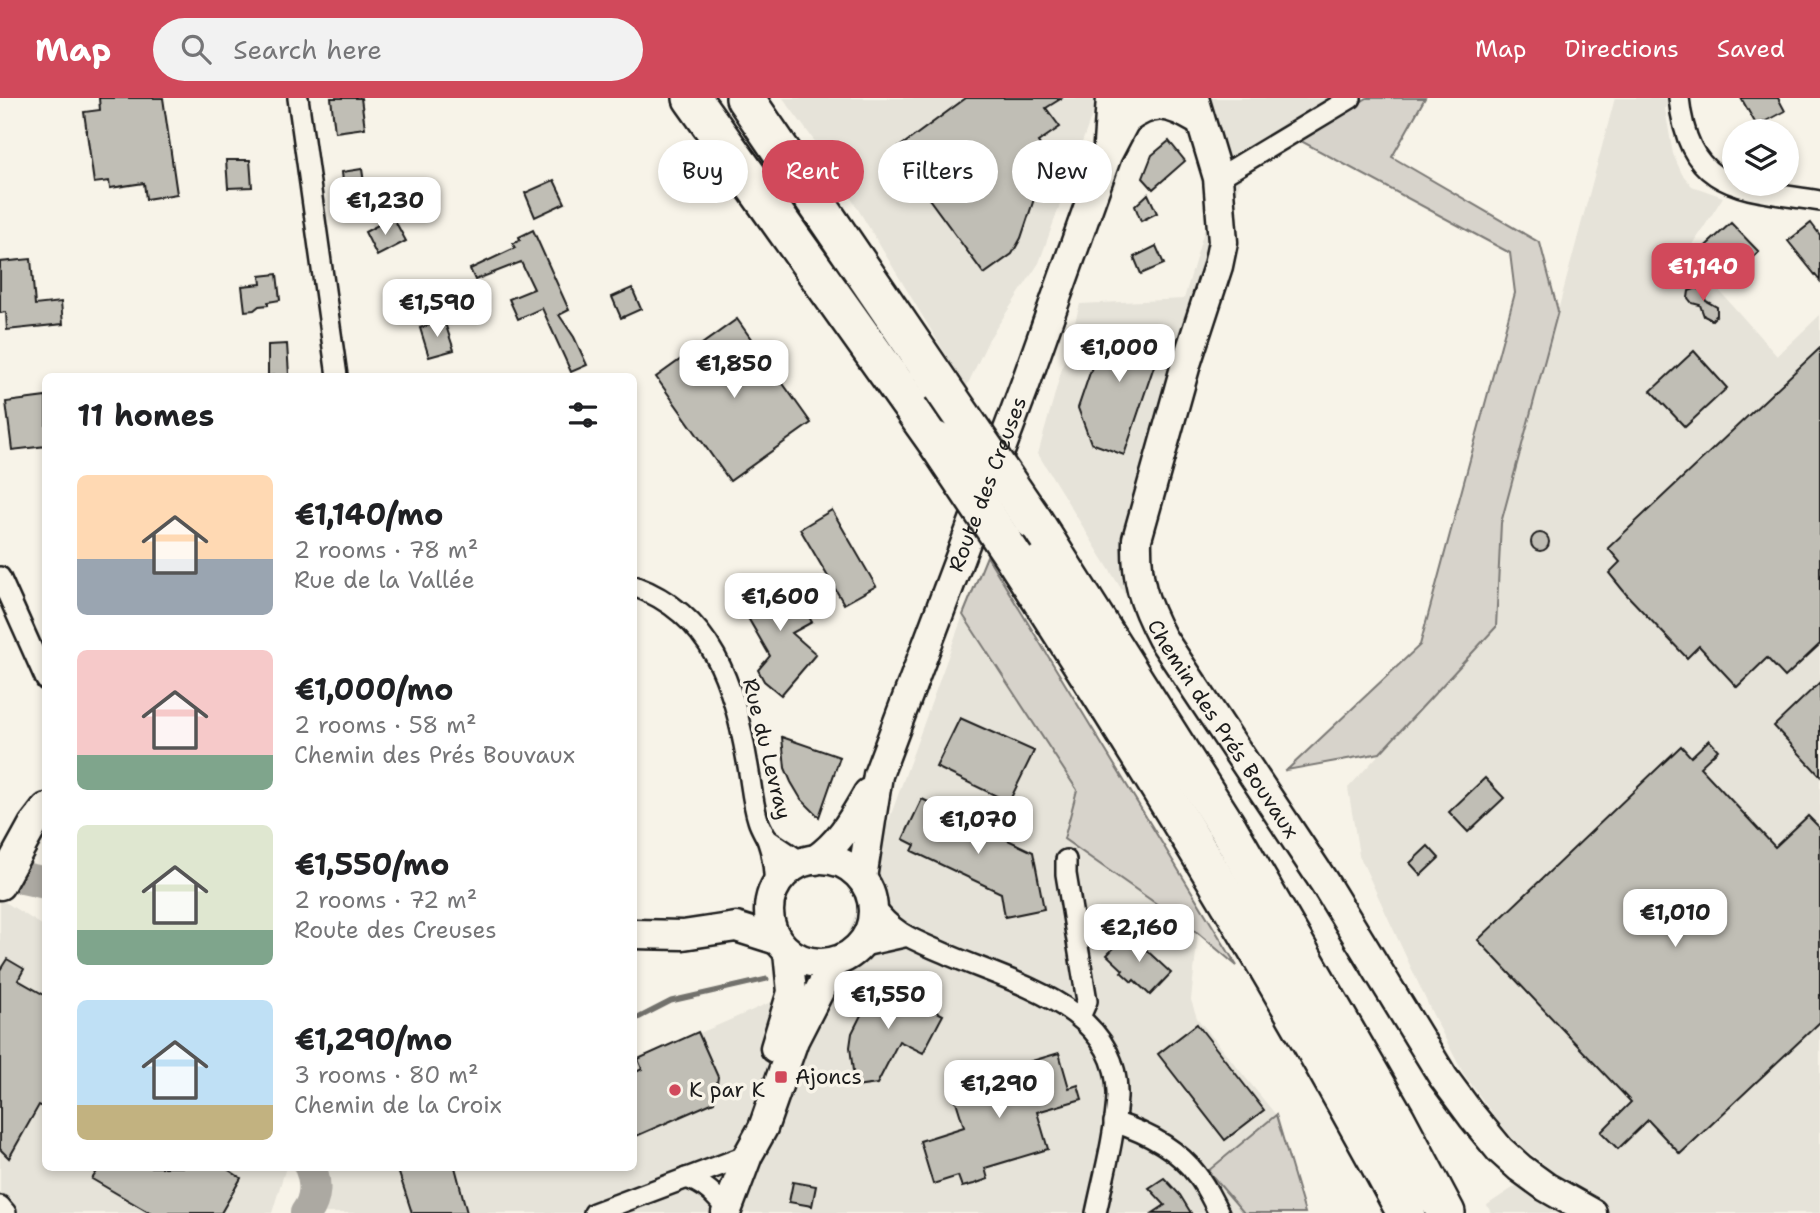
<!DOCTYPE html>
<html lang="en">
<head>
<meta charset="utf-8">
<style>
	:root { --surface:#fff; --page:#f2f2f2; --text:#202124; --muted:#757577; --accent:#d1495b }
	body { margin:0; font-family:"Shantell Sans",sans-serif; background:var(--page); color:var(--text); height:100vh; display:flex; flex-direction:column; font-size:26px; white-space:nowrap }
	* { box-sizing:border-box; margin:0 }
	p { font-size:23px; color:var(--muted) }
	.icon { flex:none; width:38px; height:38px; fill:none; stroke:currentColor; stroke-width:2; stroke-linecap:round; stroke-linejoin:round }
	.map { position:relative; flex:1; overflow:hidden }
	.panel { position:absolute; left:42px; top:275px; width:595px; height:798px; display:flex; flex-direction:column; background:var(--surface); border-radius:10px; box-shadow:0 4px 10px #0003 }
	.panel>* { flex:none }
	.banner { position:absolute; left:658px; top:42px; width:665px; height:63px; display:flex; gap:14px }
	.buttons { position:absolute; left:1722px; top:21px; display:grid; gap:14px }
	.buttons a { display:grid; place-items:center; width:77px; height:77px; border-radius:50%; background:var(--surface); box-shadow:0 4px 10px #0003; font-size:35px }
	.price { position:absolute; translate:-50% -60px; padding:0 16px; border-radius:14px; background:#fff; color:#222; font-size:23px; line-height:46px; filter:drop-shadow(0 2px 4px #0008) }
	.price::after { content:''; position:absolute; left:50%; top:42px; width:21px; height:16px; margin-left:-10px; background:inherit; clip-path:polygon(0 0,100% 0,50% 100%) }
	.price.on { background:var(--accent); color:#fff }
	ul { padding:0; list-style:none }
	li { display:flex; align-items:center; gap:21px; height:175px; padding:0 35px }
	li span { display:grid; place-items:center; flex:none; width:196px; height:140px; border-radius:10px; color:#555 }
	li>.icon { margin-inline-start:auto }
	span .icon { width:84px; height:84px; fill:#fffc; stroke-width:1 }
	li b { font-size:30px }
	h2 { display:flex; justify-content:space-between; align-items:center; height:84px; padding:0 35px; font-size:30px }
	.pill { padding:0 24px; border-radius:32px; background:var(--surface); box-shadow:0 4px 10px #0003; font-size:24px; line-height:63px }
	.pill.on { background:var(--accent); color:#fff }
	header { display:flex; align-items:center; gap:42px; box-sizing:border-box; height:98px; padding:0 35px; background:var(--accent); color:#fff }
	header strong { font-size:33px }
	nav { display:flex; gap:38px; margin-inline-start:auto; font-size:24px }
	.search { width:490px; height:63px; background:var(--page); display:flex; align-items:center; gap:18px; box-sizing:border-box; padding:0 24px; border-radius:38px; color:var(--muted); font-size:26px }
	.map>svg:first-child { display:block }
	.built { fill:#e6e3d9 }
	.green { fill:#d7d3cb; stroke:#7a7874; stroke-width:2 }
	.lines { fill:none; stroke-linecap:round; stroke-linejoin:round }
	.stream { stroke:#72716c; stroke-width:5 }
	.river { stroke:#aca9a2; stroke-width:32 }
	.building { fill:#c0beb5; stroke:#1c1c1c; stroke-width:2 }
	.street-casing { stroke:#1c1c1c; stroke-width:24 }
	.secondary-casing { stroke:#1c1c1c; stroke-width:33 }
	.highway-casing { stroke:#1c1c1c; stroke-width:42 }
	.street { stroke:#f7f3e8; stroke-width:19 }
	.secondary { stroke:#f7f3e8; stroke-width:28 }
	.highway { stroke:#f7f3e8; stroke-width:37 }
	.highway-bridge-casing { stroke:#1c1c1c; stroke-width:42; stroke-linecap:butt }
	.highway-bridge { stroke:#f7f3e8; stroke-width:37 }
	.poi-dot { fill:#d1495b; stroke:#f7f3e8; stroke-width:2.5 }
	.labels { text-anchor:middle; stroke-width:7; stroke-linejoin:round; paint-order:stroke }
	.street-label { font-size:21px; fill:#1c1c1c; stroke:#f7f3e8 }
	.poi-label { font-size:21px; fill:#1c1c1c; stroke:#f7f3e8; text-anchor:start }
</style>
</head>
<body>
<header>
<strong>Map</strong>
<div class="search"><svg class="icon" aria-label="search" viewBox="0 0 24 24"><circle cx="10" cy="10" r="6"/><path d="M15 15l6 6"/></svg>Search here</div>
<nav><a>Map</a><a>Directions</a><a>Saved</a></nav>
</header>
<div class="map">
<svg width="1820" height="1115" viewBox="0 0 1820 1115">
	<rect width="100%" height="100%" fill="#f7f3e8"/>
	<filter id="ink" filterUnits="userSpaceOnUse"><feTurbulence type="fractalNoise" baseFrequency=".0143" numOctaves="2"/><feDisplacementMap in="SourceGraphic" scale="14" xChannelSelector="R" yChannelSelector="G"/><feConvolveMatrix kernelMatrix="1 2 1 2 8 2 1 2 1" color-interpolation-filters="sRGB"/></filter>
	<g filter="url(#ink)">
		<g class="built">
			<path d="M783,0h315l-59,165 -50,76 -23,49 -139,-230z"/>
			<path d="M1205,0h162l-124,77 -27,66 -89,275 3,87 -92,-149 42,-150 104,-5 27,-92z"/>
			<path d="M1615,0h54l-4,11 8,45 9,20 10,12 31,11 -36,57 90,102 43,-41v898h-329l-4,-8 59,-39 -32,-26 -17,-20 -34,-47 -30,-58 -74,-160 -11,-67 148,-161 5,-104z"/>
			<path d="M963,517l114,175 -12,49 133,94 -7,67 6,18 79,97 -68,56 36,42h-935l14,-46h311v-105l137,-60 61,-24z"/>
			<path d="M0,801l45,28 1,240h240l-14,46h-272z"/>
		</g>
		<g class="green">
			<path d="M1367,0h58l-33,59 148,86 18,68 -57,212 -5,104 -116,126 -93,17 133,-125 95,-352 -5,-40 -211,-113z"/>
			<path d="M987,458l250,410 -39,-33 -134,-94 13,-49 -114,-175z"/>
			<path d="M1276,1017l29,98h-61l-36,-42z"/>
		</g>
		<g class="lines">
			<path class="stream" d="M634,922l37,-19 96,-22"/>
			<g class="river">
				<path d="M0,766l14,12 32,7"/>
				<path d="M306,1115c10,-13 11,-31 4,-46"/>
			</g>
		</g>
		<g class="building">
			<path d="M99,0h64l14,96 -31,5 -2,-16 -34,5 -1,-7 -15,2 -10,-71 16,-2z"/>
			<path d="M331,0h30l4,30 -30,4z"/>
			<path d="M966,0h96l-16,10 14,19 -22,15 10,15 -27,81 -9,16 -28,20 -90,-123z"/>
			<path d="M1741,0h37l7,13 -28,15z"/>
			<path d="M1169,43l16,20 -32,28 -10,-11 9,-23z"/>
			<path d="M226,62h24l2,27 -24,1z"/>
			<path d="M362,71l4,28 -21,3 -3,-28z"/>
			<path d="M554,82l11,23 -30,14 -10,-24z"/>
			<path d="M1148,96l9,19 -16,8 -6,-15z"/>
			<path d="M393,119l13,24 -29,15 -12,-24z"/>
			<path d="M1731,125l28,29 -32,30 -28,-30z"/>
			<path d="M1811,125l9,12v46l-32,-40z"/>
			<path d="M533,132l36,80 -10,5 15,22 13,28 -16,7 -29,-64 -24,11 -9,-20 25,-10 -13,-27 -46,18 -5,-11 45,-21 -2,-4 7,-4 -1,-3z"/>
			<path d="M1156,148l8,18 -23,10 -7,-17z"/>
			<path d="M31,161l4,46 26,-3 2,22 -56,6 -1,-18 -6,1v-51z"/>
			<path d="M277,176l3,26 -12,2v3l-9,1 -5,4 -9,1 -3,-25 19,-2 -1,-8z"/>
			<path d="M632,190l9,21 -20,9 -9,-21z"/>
			<path d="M1697,190l5,2 4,11 11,6v8l-5,5 -8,-4 -4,-11 -8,-2 -4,-5 1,-7z"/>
			<path d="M737,221l74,104 -81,58 -74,-104z"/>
			<path d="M444,222l10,30 -25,7 -9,-29z"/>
			<path d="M1149,226l12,5 5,10 -7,21h-3l-32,95 -33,-12 -13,-35 17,-50 -3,-1 8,-27 10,-4 22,7z"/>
			<path d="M287,246l2,31 -21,1v-31z"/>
			<path d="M1820,250v296l-35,33 -18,-19 -30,29 -38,-41 -12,12 -61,-64 -17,-21 11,-11 -12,-14z"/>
			<path d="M1694,253l33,37 -42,39 -34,-36z"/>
			<path d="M46,299v49l-34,4 -6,-48z"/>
			<path d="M832,412l44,76 -32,18 -44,-75z"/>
			<circle cx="1540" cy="444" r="9"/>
			<path d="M785,479l27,45 -20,11 24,21 -35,41 -17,-14 -6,-11 12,-14 -30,-52z"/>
			<path d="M1820,584v94l-46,-50z"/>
			<path d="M960,620l74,33 -25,51 -73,-35z"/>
			<path d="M782,639l58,20 -21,60 -18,-18 -10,-17 -6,-14z"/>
			<path d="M1709,642l9,10 -18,17 75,80 33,-31 12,12v194l-140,132 -32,-34 -30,29 -17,-17 30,-30 -153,-162 203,-194 10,11z"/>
			<path d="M1485,680l19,20 -36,34 -19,-20z"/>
			<path d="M922,701l111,53 11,57 -39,8 -4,-24 -89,-42 3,-6 -12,-6z"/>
			<path d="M1428,748l11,12 -18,17 -11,-12z"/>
			<path d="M1128,835l43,40 -21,22 -16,-15 -2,2 -11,-10 2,-2 -16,-15z"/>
			<path d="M7,861l17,10 -6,11 28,16v113l-7,-4 -30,53 -9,-9v-179z"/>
			<path d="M880,879l22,11 -3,4 44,23 -20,38 -24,-12 -22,43 -22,3 -5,-40 2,-14z"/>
			<path d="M1197,926l67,86 -39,30 -67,-86z"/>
			<path d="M698,934l20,45 -4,25 -80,35v-64l8,-4 -4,-10z"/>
			<path d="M1059,955l10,35 9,-3 4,14 -45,13 11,37 -63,19 3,11 -14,5 -12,3 -4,-11 -25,8 -13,-43 44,-14 -13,-42z"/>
			<path d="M100,1069h124l17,11 -20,35h-71l-58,-34z"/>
			<path d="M397,1069h58l12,46h-55z"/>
			<path d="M1164,1080l16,17 11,18h-38l12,-8 -16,-17z"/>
			<path d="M793,1084l23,4 -4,20 -23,-4z"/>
		</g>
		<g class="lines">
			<defs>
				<g id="street">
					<path d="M298,0l39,278"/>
					<path d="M1679,0c10,95 63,90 141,103"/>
					<path d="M1218,80l133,-80"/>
					<path d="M0,479l46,103"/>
					<path d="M634,488c79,29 100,99 113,175 4,20 5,40 11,59 2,7 6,13 9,19 6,16 7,32 8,48"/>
					<path d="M767,741l36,24"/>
					<path d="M1066,762v14l21,127 -7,16"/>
					<path d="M873,807c22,31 45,36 78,51 66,28 169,53 166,141 -2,39 -13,78 -21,116"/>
					<path d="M859,849l45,-10"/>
					<path d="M1114,1024c31,10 63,26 83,53 9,11 15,25 22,38"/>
					<path d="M686,1080c19,6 29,17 41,32"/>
					<path d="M0,1108l6,7"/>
					<path d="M594,1115l154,-58"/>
				</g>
				<g id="secondary">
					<path id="s1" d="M1194,0l24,80 5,64 -5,24 -32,98 -49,175c-1,41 6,63 25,99l162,244 119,195 29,39 28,34 20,18 26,19 46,26"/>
					<path d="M1127,21c27,-20 42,-16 69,0"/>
					<path d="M1108,46l3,-46"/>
					<circle cx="821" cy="813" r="52"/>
					<path d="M815,762c26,-18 38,-41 53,-67"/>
					<path id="s2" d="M862,780l16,-103 147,-390 82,-230 30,-57"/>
					<path d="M0,787l33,-60 13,-17"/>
					<path d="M634,836l49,1 53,-8 41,13"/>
					<path d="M775,950l17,-56 -4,-40"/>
					<path d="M726,1115l22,-58 15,-27 31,-88 40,-78"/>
				</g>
				<g id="highway">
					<path d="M692,0l244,343"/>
					<path d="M745,0l197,289"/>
					<path d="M1033,422l196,310 167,289 50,94"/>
					<path d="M1015,461c138,214 271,430 391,654"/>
				</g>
			</defs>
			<use href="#street" class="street-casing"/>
			<use href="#secondary" class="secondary-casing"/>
			<use href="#highway" class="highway-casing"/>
			<use href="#street" class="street"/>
			<use href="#secondary" class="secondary"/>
			<use href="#highway" class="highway"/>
			<defs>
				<g id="highway-bridge">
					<path d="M942,289l91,133"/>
					<path d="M936,343l79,118"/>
				</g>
			</defs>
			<use href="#highway-bridge" class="highway-bridge-casing"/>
			<use href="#highway-bridge" class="highway-bridge"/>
		</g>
	</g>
	<g class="poi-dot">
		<rect x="774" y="972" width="14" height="14" rx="3.5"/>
		<circle cx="675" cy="992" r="7"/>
	</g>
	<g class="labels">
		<g class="street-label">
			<text dy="7" stroke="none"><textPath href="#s2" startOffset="415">Route des Creuses</textPath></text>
			<text dy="7" stroke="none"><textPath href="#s1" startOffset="670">Chemin des Prés Bouvaux</textPath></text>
			<text transform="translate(767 651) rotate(76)" y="7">Rue du Levray</text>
		</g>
		<g class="poi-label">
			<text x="795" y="986">Ajoncs</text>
			<text x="689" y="999">K par K</text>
		</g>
	</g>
</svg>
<div class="buttons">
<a><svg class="icon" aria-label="layers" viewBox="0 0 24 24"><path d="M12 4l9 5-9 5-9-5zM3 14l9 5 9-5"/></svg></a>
</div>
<b class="price" style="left:385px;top:139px">€1,230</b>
<b class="price on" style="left:1703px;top:205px">€1,140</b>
<b class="price" style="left:437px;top:241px">€1,590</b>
<b class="price" style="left:1119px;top:286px">€1,000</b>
<b class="price" style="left:734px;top:302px">€1,850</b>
<b class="price" style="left:780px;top:535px">€1,600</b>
<b class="price" style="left:978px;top:758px">€1,070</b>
<b class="price" style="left:1675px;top:851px">€1,010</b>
<b class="price" style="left:1139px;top:866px">€2,160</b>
<b class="price" style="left:888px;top:933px">€1,550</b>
<b class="price" style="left:999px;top:1022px">€1,290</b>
<div class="banner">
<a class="pill">Buy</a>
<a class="pill on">Rent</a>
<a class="pill">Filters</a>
<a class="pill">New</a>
</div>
<section class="panel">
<h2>11 homes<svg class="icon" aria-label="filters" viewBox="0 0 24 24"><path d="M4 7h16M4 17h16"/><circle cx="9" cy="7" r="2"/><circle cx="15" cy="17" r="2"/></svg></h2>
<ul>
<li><span style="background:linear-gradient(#ffd9b3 60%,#9aa5b1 0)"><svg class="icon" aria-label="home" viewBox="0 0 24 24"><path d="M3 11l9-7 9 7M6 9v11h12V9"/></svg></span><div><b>€1,140/mo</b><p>2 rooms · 78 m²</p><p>Rue de la Vallée</p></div></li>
<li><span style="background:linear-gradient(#f6c9c9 75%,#7fa58c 0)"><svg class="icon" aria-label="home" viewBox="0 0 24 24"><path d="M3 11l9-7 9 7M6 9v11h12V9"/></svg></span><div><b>€1,000/mo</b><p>2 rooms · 58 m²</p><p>Chemin des Prés Bouvaux</p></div></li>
<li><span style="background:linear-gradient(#dfe7d0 75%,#7fa58c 0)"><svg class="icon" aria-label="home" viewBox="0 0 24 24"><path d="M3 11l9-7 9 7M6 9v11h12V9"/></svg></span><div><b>€1,550/mo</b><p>2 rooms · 72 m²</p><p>Route des Creuses</p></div></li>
<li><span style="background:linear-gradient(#bfe0f5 75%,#c2b280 0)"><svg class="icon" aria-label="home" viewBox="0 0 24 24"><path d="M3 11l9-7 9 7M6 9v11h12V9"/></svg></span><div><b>€1,290/mo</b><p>3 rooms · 80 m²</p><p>Chemin de la Croix</p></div></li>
</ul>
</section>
</div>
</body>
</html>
